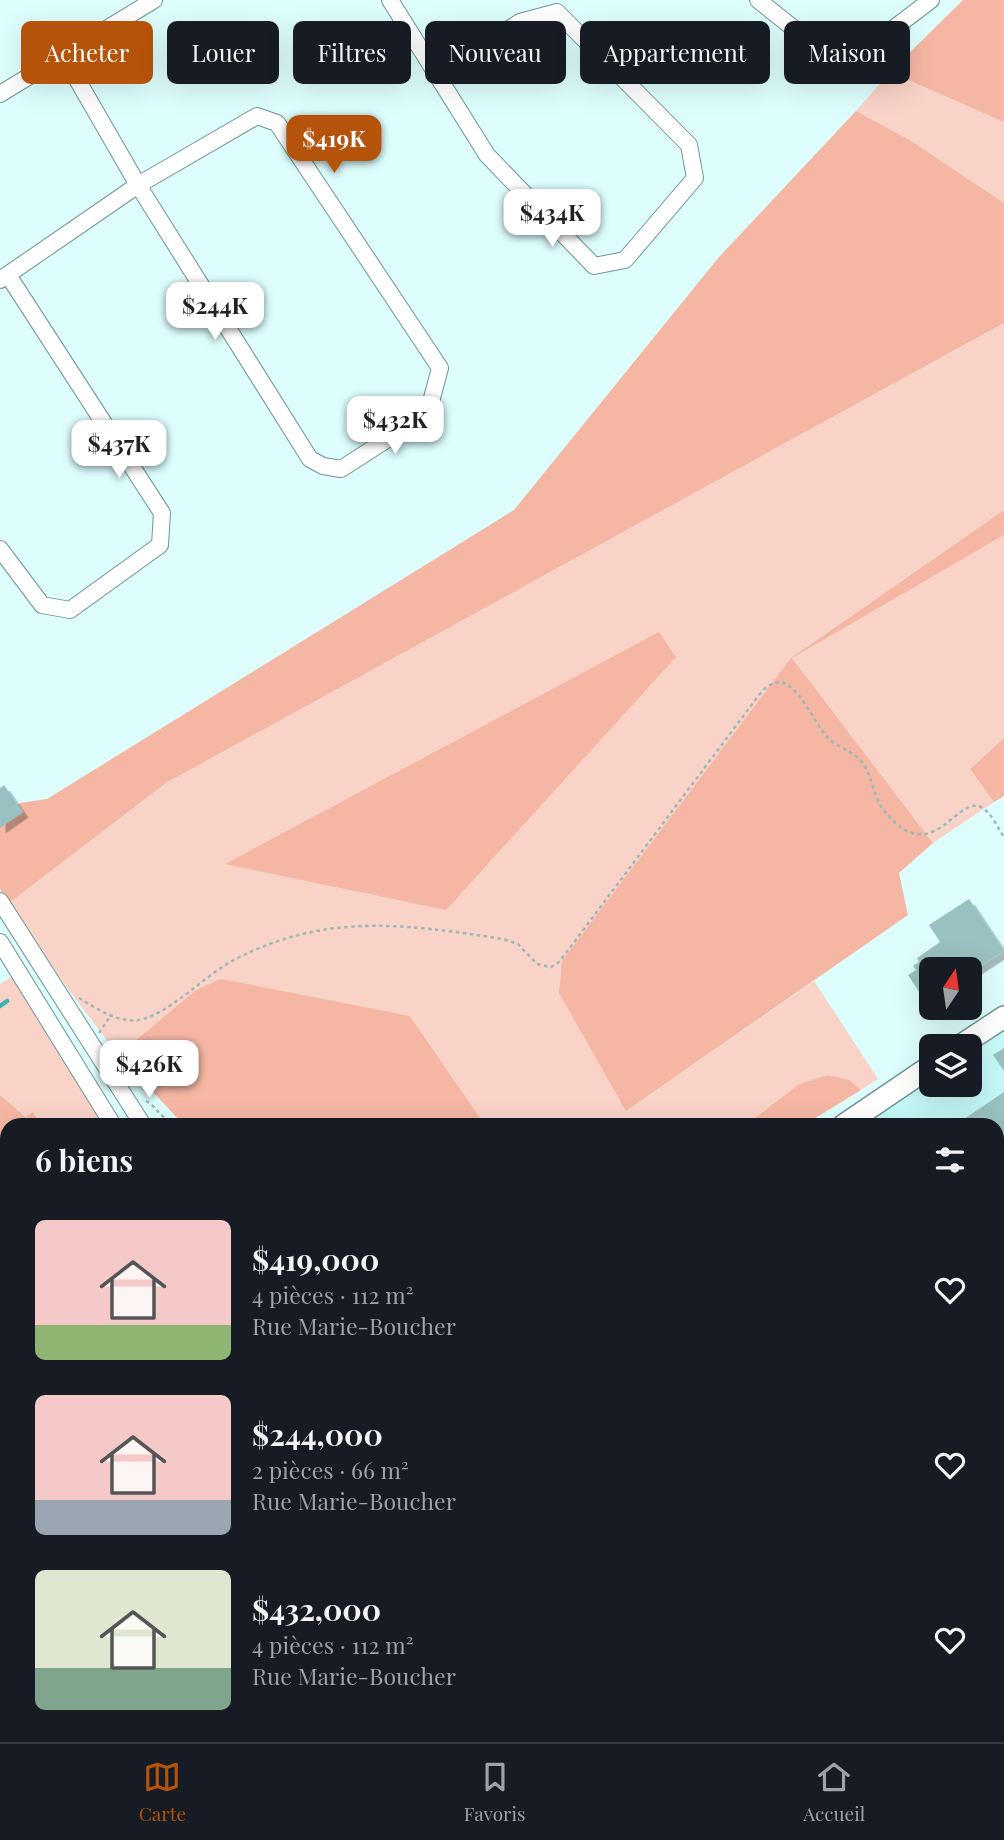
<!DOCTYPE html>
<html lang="fr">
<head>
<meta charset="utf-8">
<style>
	:root { --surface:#171b24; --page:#20242c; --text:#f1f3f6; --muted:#9ea1a6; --line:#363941; --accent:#b45309 }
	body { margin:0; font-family:"Playfair Display",serif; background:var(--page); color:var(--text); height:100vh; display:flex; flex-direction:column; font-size:26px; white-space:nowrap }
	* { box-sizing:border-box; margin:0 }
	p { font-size:23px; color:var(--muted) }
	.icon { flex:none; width:38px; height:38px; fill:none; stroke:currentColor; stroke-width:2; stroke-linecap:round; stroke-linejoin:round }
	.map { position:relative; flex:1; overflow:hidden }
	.sheet { position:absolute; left:0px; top:1118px; width:1004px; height:625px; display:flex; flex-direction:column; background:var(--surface); border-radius:21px 21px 0 0; box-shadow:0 7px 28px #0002 }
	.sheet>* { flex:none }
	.banner { position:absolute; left:21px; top:21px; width:962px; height:63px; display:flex; gap:14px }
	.needle { width:46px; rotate:13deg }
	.controls { position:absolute; left:919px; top:957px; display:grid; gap:14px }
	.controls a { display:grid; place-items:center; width:63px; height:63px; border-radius:10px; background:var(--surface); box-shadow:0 7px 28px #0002; font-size:35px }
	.price { position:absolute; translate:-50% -60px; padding:0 16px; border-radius:14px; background:#fff; color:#222; font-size:23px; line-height:46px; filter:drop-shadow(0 2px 4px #0008) }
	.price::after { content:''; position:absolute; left:50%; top:42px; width:21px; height:16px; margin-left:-10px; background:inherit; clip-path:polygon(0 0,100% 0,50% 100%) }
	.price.current { background:var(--accent); color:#fff }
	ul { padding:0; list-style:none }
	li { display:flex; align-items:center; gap:21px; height:175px; padding:0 35px }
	li span { display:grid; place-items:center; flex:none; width:196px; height:140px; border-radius:10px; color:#555 }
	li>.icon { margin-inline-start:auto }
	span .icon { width:84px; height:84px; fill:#fffc; stroke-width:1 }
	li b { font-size:30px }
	h2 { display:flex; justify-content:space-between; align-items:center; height:84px; padding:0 35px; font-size:30px }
	.tag { padding:0 24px; border-radius:10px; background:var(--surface); box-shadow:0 7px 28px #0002; font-size:24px; line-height:63px }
	.tag.current { background:var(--accent); color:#fff }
	.dock { display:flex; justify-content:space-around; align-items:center; height:98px; border-top:2px solid var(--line); background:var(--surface); font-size:19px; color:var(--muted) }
	.dock a { display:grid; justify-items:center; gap:4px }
	.dock .current { color:var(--accent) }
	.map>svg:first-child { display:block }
	.built { fill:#c5f8f8 }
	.green { fill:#f9d3c8 }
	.forest { fill:#f5b7a3 }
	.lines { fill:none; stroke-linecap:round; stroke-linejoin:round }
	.stream { stroke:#3fb5b6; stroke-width:4.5 }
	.building { fill:#9ac1c1; filter:url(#shadow) }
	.minor-casing { stroke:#6e9494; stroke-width:18 }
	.major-casing { stroke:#6e9494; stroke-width:24 }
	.path { stroke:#9cb7b7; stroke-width:2.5; stroke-dasharray:3.5 3.5; stroke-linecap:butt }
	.minor { stroke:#fff; stroke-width:16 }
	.major { stroke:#fff; stroke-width:21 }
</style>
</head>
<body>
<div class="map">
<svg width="1004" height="1742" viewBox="0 0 1004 1742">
	<defs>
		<filter id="shadow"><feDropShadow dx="5.5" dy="5.5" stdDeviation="0" flood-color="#0004"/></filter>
	</defs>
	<rect width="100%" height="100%" fill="#defefe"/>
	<g class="built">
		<path d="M1004,1017v186l-6,3v-81h-154l87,-59v19h39v-39z"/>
		<path d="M552,1736h116l5,6h-126z"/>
	</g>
	<g class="green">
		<path d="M890,72l114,50v81l-94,-63 -54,-29z"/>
		<path d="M1004,323v187l-203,141 203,-116v203l-34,31 24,33 -61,41 -141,-185 -166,453 188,-130 64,98 -17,11 -11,-10 -22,-5 -29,9 -53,41h-261l-75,-109 -214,-26 -78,65 -53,-70 -56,-82 157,-120z"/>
		<path d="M13,976l94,149h-66l-8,-13 -6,5 -27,-22v-111z"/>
		<path d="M7,1190v151l-7,4v-151z"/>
		<path d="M1004,1203v60l-6,11v-68z"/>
		<path d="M998,1729l6,13h-143l-3,-6h140z"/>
	</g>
	<g class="forest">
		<path d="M963,0h41v122l-114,-50z"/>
		<path d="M856,111l54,29 94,63v120l-838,460 -157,120 -9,-14v-72l20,-14 27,-4 467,-289 205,-253z"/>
		<path d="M1004,510v25l-212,123 141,185 -34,30 9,42 -282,196 -67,-118 3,-32 229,-303z"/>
		<path d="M659,632l17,25 -230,253 -221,-46z"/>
		<path d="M1004,738v58l-10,6 -24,-33z"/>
		<path d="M221,979l189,37 75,109h-301l-66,-70 78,-65z"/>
		<path d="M828,1075l22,5 11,10 -57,35h-58l53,-41z"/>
		<path d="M0,1095l26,22 7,-5 8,13h-34v65l-7,4z"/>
		<path d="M1004,1263v322l-6,1v-312z"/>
		<path d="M7,1384v328l-7,-11v-312z"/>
	</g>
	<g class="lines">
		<g class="stream">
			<path d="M0,1006l7,-5"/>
			<path d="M0,1412l7,12"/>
			<path d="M998,1576l6,2"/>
		</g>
	</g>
	<g class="building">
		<path d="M4,785l19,27 -23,16v-40z"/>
		<path d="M969,899l35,52 -34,22v-3h-39v35l-3,1 -20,-31 8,-5 -3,-4 6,-4 -2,-4 23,-16 -11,-17z"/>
		<path d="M1004,1048v23l-11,-16z"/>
		<path d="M1004,1092v39l-6,4v-10h-43z"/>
		<rect x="1001" y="1597" width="3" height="44"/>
		<path d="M372,1736h24l-5,6h-11z"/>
		<path d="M734,1736h23l-7,6 -9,-2 -2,2z"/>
	</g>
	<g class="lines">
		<defs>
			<g id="minor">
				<path d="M390,0l97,155 107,111 31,-6 70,-82 -6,-33 -132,-133 -37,10 -84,54"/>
				<path d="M758,0l59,47 38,-1 34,-14 42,-32"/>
				<path d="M0,94l154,-94"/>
				<path d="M0,280l138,-95 119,-69 20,7 163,245 -12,45 -87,56 -18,-3 -13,-7 -172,-274 -75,-130"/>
				<path d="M0,549l42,56 28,5 90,-65 2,-32 -154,-238"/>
				<path d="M0,901l143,224"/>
				<path d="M0,942l113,183"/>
				<path d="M228,1736l3,6"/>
				<path d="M668,1736l5,6"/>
				<path d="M437,1742l4,-6"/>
			</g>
			<g id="major">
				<path d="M960,1046l44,-29"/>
				<path d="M844,1125l87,-59"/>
				<path d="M0,1359l7,-5"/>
			</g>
		</defs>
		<use href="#minor" class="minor-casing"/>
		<use href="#major" class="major-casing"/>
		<g class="path">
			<path d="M79,998c17,10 38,25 59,22 29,-4 66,-44 94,-59 92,-49 173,-37 271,-22l15,5 19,20 14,3 8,-5 10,-13 190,-254c31,-39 50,23 69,43 9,9 22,12 31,21 14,14 13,38 26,53 48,58 71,-17 96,-5 10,5 17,21 23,30"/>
			<path d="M99,1033l12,-18"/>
			<path d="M146,1101l4,2 21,22"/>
		</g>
		<use href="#minor" class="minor"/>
		<use href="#major" class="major"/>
	</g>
</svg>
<div class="controls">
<a><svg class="needle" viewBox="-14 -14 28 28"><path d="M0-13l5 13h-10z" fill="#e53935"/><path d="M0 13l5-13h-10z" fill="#9ea1a6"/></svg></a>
<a><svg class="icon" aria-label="layers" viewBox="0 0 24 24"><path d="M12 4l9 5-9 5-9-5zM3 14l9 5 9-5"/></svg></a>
</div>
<b class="price current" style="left:334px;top:175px">$419K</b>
<b class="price" style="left:552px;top:249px">$434K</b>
<b class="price" style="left:215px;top:342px">$244K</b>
<b class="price" style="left:395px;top:456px">$432K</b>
<b class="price" style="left:119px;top:480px">$437K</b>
<b class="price" style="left:149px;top:1100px">$426K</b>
<div class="banner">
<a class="tag current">Acheter</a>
<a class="tag">Louer</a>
<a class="tag">Filtres</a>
<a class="tag">Nouveau</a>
<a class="tag">Appartement</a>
<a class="tag">Maison</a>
</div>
<section class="sheet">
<h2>6 biens<svg class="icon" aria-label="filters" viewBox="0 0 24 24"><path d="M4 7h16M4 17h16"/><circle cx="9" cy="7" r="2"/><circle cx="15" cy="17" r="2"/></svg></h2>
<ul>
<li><span style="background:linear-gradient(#f6c9c9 75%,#8fb573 0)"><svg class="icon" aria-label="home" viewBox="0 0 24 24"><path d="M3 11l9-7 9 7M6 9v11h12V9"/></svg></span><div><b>$419,000</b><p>4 pièces · 112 m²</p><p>Rue Marie-Boucher</p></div><svg class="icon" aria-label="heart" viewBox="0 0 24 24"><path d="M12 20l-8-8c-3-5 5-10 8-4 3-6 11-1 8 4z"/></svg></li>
<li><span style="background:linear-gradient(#f6c9c9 75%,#9aa5b1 0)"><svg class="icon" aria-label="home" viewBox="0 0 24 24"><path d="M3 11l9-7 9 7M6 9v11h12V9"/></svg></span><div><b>$244,000</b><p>2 pièces · 66 m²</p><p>Rue Marie-Boucher</p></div><svg class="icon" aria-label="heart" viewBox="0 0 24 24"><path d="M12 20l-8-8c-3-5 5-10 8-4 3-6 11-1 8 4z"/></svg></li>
<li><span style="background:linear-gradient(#dfe7d0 70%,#7fa58c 0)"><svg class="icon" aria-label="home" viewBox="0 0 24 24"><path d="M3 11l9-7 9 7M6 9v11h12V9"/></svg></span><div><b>$432,000</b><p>4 pièces · 112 m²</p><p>Rue Marie-Boucher</p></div><svg class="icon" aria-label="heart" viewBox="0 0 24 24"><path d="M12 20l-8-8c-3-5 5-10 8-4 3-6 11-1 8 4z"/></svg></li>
</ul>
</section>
</div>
<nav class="dock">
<a class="current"><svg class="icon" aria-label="map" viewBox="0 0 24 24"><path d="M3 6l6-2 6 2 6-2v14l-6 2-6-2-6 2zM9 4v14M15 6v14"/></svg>Carte</a>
<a><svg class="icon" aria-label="saved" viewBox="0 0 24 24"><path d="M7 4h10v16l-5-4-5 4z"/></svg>Favoris</a>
<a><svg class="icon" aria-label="home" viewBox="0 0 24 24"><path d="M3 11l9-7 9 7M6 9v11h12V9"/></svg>Accueil</a>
</nav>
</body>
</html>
